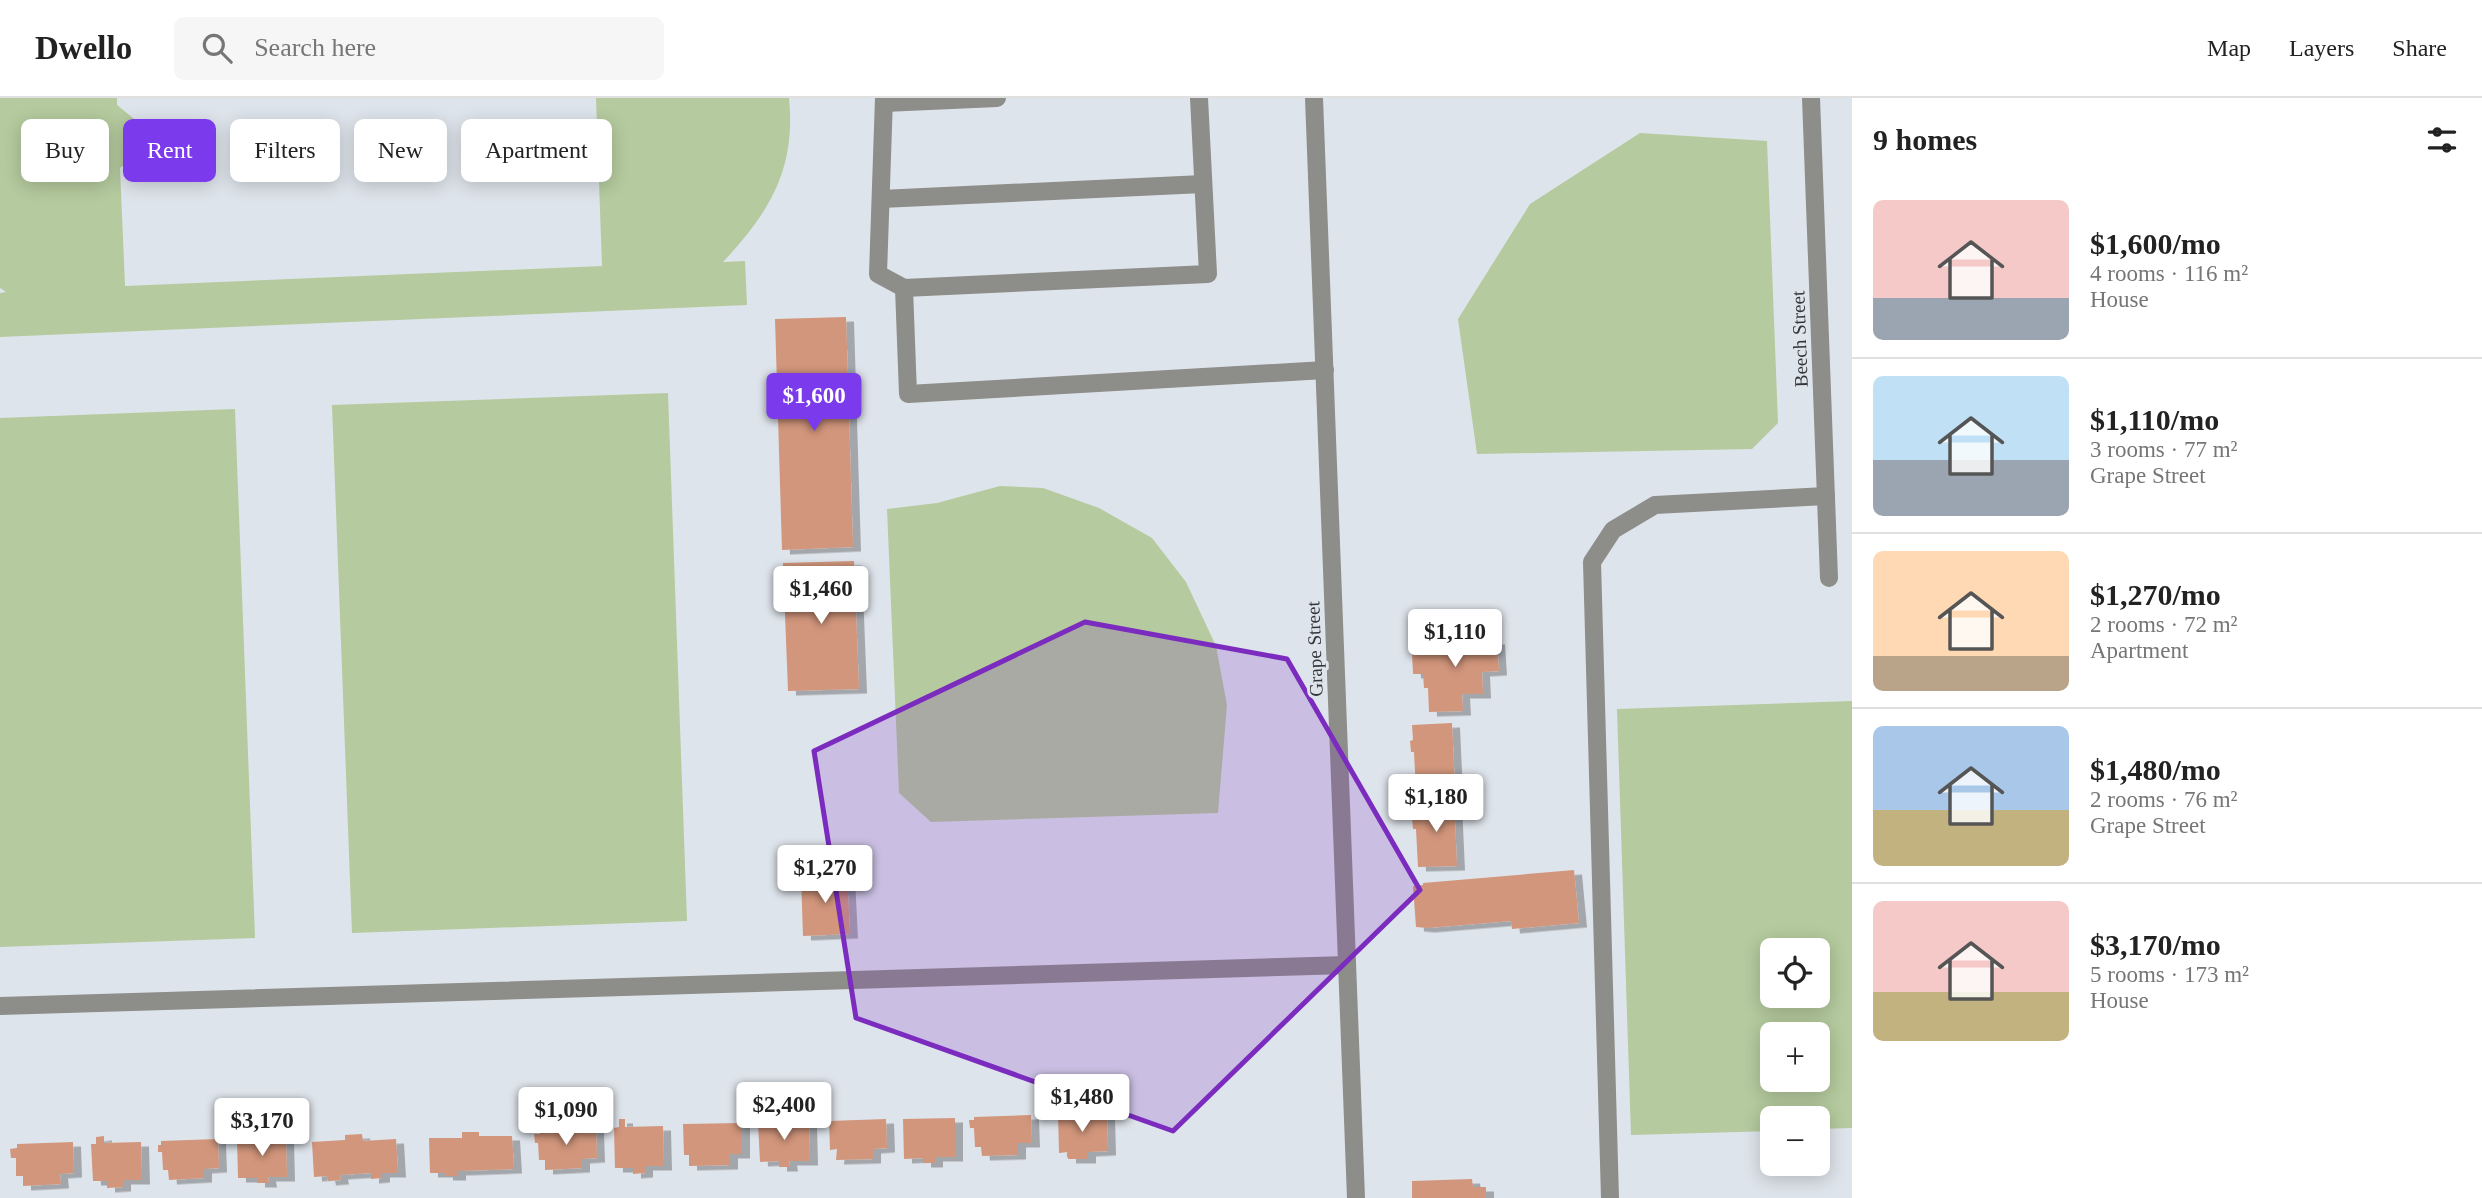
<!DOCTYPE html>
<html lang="en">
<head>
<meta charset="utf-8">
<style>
	:root { --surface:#fff; --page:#f6f6f6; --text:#222; --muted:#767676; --line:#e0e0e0; --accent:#7c3aed }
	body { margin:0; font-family:"Times New Roman",serif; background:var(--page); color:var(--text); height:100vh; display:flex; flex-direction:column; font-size:26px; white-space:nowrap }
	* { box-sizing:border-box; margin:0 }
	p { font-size:23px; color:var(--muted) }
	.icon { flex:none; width:38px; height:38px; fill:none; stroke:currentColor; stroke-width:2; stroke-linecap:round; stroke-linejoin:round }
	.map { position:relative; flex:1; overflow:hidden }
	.panel { display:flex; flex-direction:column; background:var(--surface); width:630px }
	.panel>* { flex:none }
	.guide { position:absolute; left:21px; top:21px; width:665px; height:63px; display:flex; gap:14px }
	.buttons { position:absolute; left:1760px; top:840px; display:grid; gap:14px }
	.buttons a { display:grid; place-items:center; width:70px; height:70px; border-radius:10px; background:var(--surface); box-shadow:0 4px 18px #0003; font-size:35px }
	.price { position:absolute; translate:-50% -60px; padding:0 16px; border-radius:7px; background:#fff; color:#222; font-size:23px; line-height:46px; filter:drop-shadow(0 2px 4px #0008) }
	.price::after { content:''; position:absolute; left:50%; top:42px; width:21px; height:16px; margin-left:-10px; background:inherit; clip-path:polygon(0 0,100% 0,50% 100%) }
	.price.active { background:var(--accent); color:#fff }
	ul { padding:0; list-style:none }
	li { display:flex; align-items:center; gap:21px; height:175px; padding:0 21px }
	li+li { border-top:2px solid var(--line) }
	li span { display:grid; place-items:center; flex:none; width:196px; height:140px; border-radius:10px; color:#555 }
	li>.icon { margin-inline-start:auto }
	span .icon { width:84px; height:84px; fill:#fffc; stroke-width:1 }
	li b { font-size:30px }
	h2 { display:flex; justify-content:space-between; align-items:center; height:84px; padding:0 21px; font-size:30px }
	.pill { padding:0 24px; border-radius:10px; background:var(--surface); box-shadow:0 4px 18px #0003; font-size:24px; line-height:63px }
	.pill.active { background:var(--accent); color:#fff }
	header { display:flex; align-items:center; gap:42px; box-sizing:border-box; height:98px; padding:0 35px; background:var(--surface); border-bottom:2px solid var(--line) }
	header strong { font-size:33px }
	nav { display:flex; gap:38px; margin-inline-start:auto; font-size:24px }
	.search { width:490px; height:63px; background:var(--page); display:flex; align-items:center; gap:18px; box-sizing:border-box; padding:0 24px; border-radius:10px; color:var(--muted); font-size:26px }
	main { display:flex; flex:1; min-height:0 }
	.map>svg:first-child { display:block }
	.green { fill:#b5ca9e; fill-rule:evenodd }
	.building { fill:#d2967c; filter:url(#shadow) }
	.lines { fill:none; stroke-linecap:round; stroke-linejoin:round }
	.minor { stroke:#8d8d89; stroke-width:18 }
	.marked { fill:#7b2cbf; fill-opacity:0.2; stroke:#7b2cbf; stroke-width:5; stroke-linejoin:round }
	.labels { text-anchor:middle; stroke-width:6; stroke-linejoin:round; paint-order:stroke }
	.street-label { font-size:19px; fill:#333538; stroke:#dee4eb }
</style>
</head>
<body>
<header>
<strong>Dwello</strong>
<div class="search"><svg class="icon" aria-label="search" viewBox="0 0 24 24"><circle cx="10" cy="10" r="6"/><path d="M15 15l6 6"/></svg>Search here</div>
<nav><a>Map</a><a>Layers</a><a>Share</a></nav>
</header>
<main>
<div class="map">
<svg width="1852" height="1100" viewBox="0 0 1852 1100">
	<defs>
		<filter id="shadow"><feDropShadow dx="8" dy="4.5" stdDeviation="0" flood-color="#0004"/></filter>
	</defs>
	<rect width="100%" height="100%" fill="#dee4eb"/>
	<g class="green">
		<path d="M0,0h117v7l22,18 1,29 -20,16 5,118 477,-20 -6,-168h193c7,71 -19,114 -66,164l22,-1 2,44 -747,32v-44l6,-1 -6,-4z"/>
		<path d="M1640,35l127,8 11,282 -26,26 -275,5 -19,-135 72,-115z"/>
		<path d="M668,295l19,528 -335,12 -20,-528z"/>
		<path d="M235,311l20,529 -255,9v-529z"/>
		<path d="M1000,388l43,2 56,20 53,30 34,44 30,64 11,59 -9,108 -287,9 -32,-29 -12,-284 50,-6z"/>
		<path d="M1852,603v427l-34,1v-11h-45v13l-142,4 -14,-426zM1773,852h45v46h-45zM1773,936h45v46h-45z"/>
	</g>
	<g class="building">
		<path d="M846,219l7,230 -71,3 -7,-231z"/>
		<path d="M854,463l5,128 -71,2 -5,-128z"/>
		<path d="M1483,538v4h14l2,31 -17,1 1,22h-21l1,17 -34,1 -1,-24h-4l-1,-14h-10l-1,-21 12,-1v-14z"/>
		<path d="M1452,625l3,66 -39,2 -2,-39h-3l-1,-11 3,-1 -1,-15z"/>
		<path d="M1454,702l3,66 -39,1 -2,-38h-3l-1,-11 5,-1v-15z"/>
		<path d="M1574,772l5,53 -67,6 -1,-8 -84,7 -11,-1 -3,-41 10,-1v-2z"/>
		<path d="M847,777l3,59 -47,2 -2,-60z"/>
		<path d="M1062,1011h6v5l39,-1 1,38 -20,1v7h-20v-7l-9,1 -1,-39h4z"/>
		<path d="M770,1017v8l39,-2 1,40h-21l1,6h-11v-6l-19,1 -2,-39h4v-7z"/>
		<path d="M1031,1017l1,28h-14v12l-36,1 -1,-9h-6l-1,-19h-4l-1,-8h5v-3z"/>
		<path d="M955,1020v39h-20v6h-12v-5l-19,1 -1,-40z"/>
		<path d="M619,1021h6v8l38,-1 1,40h-19v7l-12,1v-6h-18l-1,-40 5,-1z"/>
		<path d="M886,1021l1,29 -14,1v10l-37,1 1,-11 -7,1 -1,-29z"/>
		<path d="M742,1025v31h-12v11l-41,1v-11h-5l-1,-31z"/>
		<path d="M596,1030l1,30 -15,1v9l-37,2v-10h-6l-1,-17h-3l-1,-9h6l-1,-4z"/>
		<path d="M249,1034v6l37,-1 1,40h-19l1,6h-12v-5h-19l-1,-39h4v-6z"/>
		<path d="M462,1034h17v4h33l2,33 -56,2v5h-13v-3h-15l-1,-35h33z"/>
		<path d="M362,1036l1,7 33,-2 2,34h-16v5l-11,1v-6l-31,2 1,5 -13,1 -1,-5 -13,1 -2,-35 33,-2v-5z"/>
		<path d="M104,1038v7l37,-1 1,38h-19v7l-16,1v-7h-14l-2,-37h5v-7z"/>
		<path d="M218,1041l1,29 -15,1v9l-35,2 -1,-10h-5l-1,-18h-4v-7h3v-4z"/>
		<path d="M73,1044l1,31 -14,1 1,10 -38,2v-10h-7v-18h-5l-1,-9 7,-1v-4z"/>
		<path d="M1472,1081l1,8h13v11h-74v-17z"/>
	</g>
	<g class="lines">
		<g class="minor">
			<path d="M884,0l-6,176 26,14 4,106 417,-24"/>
			<path d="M1314,0l42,1100"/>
			<path d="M1811,0l18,480"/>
			<path d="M884,5l113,-5"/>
			<path d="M881,101l322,-15"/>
			<path d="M904,190l304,-14 -9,-176"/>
			<path d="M0,908l1347,-41"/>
			<path d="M1610,1100l-18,-636 21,-32 42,-25 171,-9"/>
		</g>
	</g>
	<path class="marked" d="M1085,524l202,37 133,231 -247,241 -317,-113 -42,-267z"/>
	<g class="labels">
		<g class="street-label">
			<text transform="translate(1799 241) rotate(-92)" y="7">Beech Street</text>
			<text transform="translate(1314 551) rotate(-92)" y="7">Grape Street</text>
		</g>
	</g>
</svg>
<div class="buttons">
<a><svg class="icon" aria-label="locate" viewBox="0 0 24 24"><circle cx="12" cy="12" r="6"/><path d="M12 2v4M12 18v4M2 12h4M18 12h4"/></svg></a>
<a>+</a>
<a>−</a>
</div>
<b class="price active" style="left:814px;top:335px">$1,600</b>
<b class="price" style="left:821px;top:528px">$1,460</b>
<b class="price" style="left:1455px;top:571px">$1,110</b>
<b class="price" style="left:1436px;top:736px">$1,180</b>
<b class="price" style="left:825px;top:807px">$1,270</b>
<b class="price" style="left:1082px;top:1036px">$1,480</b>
<b class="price" style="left:784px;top:1044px">$2,400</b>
<b class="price" style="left:566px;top:1049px">$1,090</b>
<b class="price" style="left:262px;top:1060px">$3,170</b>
<div class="guide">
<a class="pill">Buy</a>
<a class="pill active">Rent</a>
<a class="pill">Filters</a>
<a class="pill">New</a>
<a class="pill">Apartment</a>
</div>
</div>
<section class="panel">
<h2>9 homes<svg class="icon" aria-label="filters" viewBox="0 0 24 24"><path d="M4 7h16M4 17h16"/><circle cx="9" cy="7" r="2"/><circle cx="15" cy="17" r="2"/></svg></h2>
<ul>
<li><span style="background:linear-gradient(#f6c9c9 70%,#9aa5b1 0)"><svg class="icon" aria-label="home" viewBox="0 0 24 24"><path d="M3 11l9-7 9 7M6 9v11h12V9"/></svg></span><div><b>$1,600/mo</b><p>4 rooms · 116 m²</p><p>House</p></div></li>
<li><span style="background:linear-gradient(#bfe0f5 60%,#9aa5b1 0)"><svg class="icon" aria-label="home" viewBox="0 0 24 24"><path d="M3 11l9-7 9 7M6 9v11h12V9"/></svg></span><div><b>$1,110/mo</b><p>3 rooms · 77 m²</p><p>Grape Street</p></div></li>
<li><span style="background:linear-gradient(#ffd9b3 75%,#b9a48a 0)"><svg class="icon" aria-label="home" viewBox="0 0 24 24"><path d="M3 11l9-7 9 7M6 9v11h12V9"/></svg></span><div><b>$1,270/mo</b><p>2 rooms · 72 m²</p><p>Apartment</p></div></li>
<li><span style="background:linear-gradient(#a9c7e8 60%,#c2b280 0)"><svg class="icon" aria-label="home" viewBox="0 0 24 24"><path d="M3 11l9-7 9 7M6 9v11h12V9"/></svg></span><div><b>$1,480/mo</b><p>2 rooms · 76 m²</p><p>Grape Street</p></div></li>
<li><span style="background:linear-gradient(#f6c9c9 65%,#c2b280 0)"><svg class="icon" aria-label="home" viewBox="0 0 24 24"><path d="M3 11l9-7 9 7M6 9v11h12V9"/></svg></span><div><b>$3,170/mo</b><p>5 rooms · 173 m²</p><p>House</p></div></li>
</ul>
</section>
</main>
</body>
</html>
